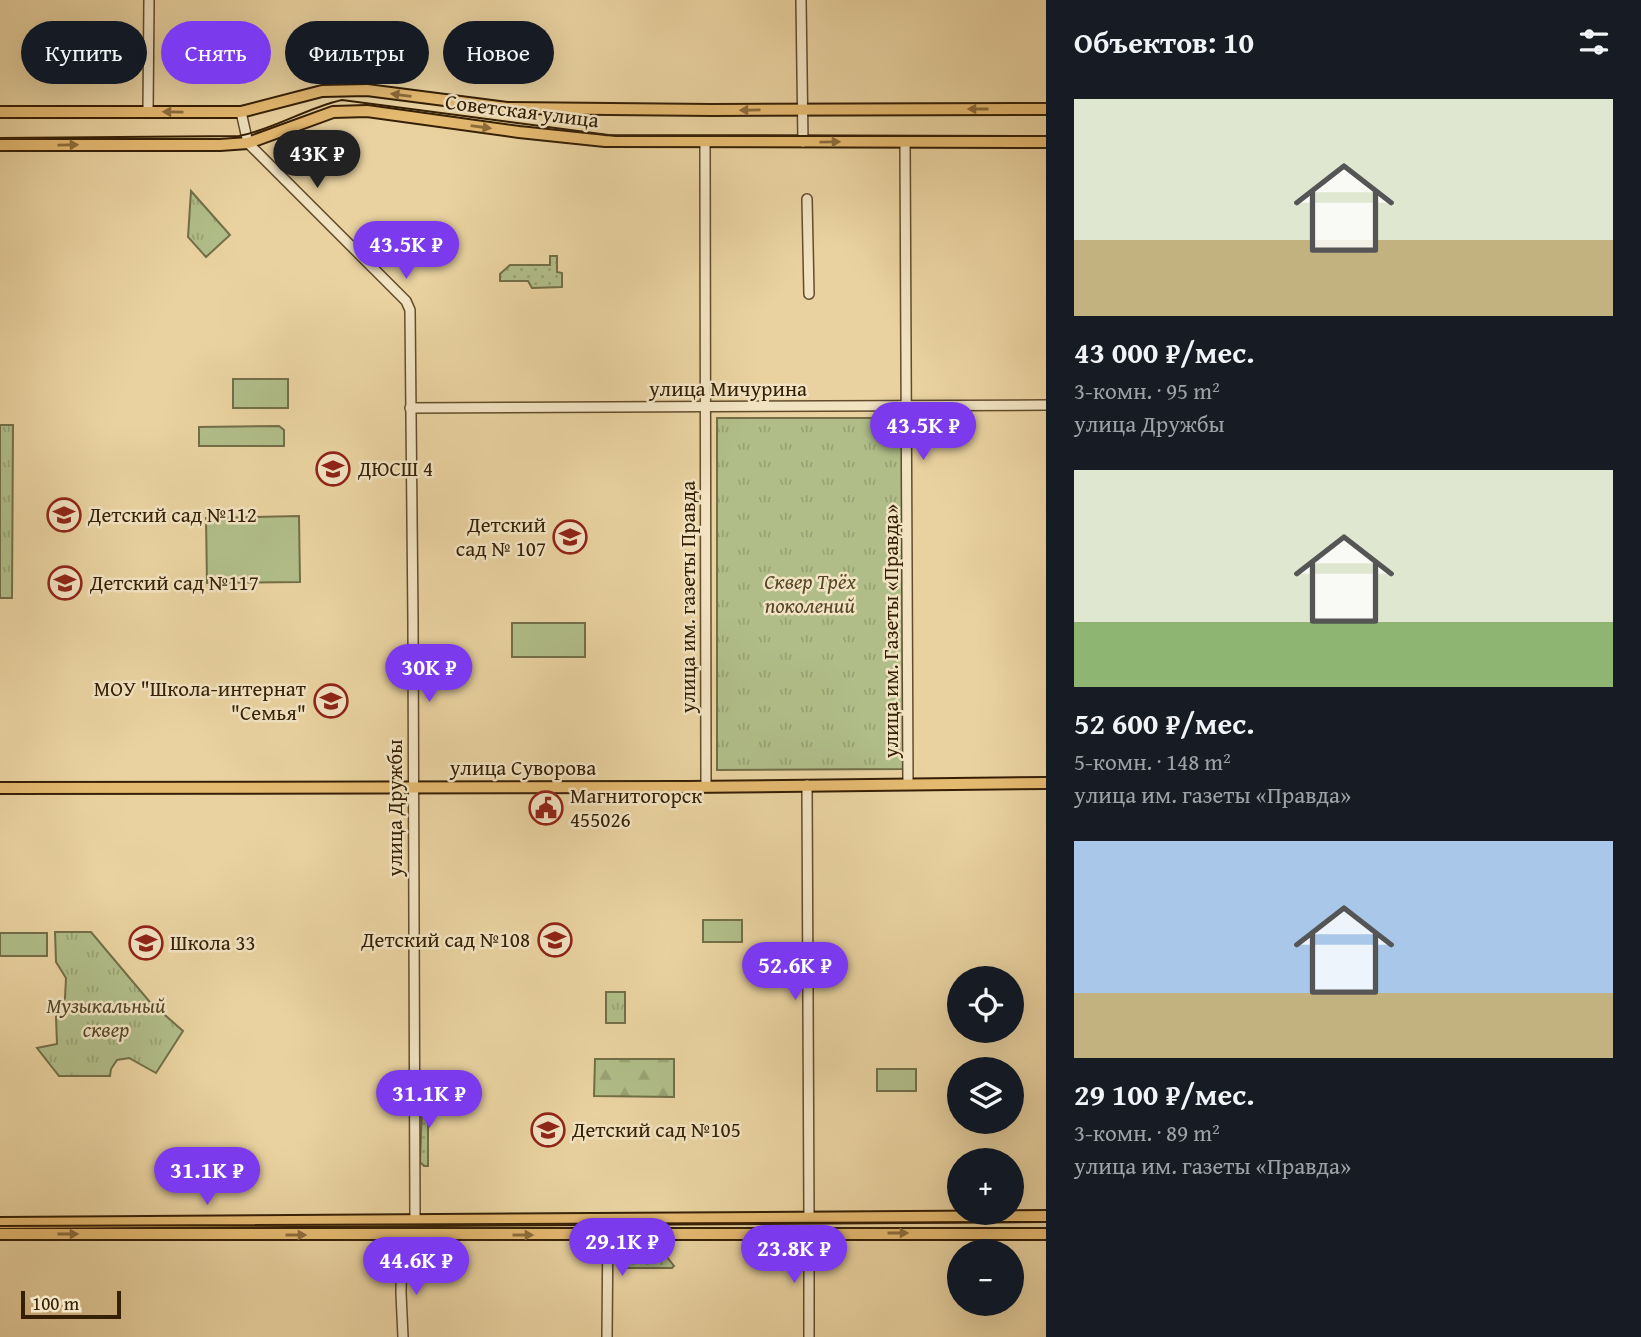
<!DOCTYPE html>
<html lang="ru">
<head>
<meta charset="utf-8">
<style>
	:root { --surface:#171b24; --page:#20242c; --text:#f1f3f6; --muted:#9ea1a6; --accent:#7c3aed }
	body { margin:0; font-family:"Gentium Book Plus",serif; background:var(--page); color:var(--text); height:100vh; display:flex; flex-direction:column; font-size:26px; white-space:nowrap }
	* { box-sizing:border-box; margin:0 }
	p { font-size:23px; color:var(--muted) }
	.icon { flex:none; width:38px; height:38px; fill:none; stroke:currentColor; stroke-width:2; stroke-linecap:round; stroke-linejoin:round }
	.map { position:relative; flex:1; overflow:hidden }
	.sheet { display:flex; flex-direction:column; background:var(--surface); width:595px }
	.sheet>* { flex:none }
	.top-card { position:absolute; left:21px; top:21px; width:665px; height:63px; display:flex; gap:14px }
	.fabs { position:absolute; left:947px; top:966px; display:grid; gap:14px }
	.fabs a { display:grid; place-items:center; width:77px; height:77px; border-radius:50%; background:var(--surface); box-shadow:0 7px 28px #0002; font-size:35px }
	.scale { position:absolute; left:21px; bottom:18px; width:100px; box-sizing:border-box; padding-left:7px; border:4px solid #362005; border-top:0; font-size:19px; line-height:24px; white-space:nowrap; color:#362005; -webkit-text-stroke:5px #f1e2c1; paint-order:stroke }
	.price { position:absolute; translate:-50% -60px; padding:0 16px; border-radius:24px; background:var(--accent); color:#fff; font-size:23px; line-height:46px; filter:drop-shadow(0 2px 4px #0008) }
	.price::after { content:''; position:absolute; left:50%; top:42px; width:21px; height:16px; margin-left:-10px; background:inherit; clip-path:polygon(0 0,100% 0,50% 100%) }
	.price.active { background:#222; color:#fff }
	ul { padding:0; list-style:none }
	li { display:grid; align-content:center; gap:14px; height:371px; padding:0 28px }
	li span { display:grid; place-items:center; height:217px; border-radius:0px; color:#555 }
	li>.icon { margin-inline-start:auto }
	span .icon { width:126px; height:126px; fill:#fffc; stroke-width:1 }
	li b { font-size:30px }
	h2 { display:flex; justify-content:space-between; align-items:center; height:84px; padding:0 28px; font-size:30px }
	.chip { padding:0 24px; border-radius:32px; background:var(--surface); box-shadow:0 7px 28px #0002; font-size:24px; line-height:63px }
	.chip.active { background:var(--accent); color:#fff }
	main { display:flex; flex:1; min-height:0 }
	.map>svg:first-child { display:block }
	.grass { fill:url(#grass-dots); stroke:#736e46; stroke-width:2 }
	.forest { fill:url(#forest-firs); stroke:#736e46; stroke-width:2 }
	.park { fill:url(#park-tufts); stroke:#736e46; stroke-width:2 }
	.pitch { fill:#b0bd88; stroke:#736e46; stroke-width:2 }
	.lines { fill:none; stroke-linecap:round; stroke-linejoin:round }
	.minor-casing { stroke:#634c2c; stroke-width:12 }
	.major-casing { stroke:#362005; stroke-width:14 }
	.minor { stroke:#f1e2c1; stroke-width:9 }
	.major { stroke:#e4b970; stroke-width:10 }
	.tram { stroke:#362005; stroke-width:2 }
	.oneway { fill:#8d6c3a }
	.labels { text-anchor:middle; stroke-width:5; stroke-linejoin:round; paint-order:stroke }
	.street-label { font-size:21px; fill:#362005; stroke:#f1e2c1 }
	.poi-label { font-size:21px; fill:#362005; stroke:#f1e2c1; text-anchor:start }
	.park-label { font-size:21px; font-style:italic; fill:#544726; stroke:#f1e2c1 }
</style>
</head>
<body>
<main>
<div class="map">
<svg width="1046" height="1337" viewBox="0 0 1046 1337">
	<defs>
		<pattern id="grass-dots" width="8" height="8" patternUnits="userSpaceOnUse" patternTransform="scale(1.75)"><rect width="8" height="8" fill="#b0bd88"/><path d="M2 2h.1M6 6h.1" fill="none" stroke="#98a274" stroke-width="1.8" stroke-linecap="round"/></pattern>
		<pattern id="forest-firs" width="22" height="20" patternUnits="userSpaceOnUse" patternTransform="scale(1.75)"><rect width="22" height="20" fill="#b0bd88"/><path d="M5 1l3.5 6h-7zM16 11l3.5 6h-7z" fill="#98a274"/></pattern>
		<pattern id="park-tufts" width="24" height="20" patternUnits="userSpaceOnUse" patternTransform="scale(1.75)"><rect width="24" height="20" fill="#b0bd88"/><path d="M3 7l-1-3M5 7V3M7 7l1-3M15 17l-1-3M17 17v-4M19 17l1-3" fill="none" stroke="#98a274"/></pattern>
	</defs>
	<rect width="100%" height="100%" fill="#e9d2a0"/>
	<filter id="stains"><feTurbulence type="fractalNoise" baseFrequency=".00286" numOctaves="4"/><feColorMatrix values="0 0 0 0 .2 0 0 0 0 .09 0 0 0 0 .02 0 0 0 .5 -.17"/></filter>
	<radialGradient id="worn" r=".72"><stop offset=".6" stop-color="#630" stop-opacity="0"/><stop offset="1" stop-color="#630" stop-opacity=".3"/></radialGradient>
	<g class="grass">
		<path d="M550,256h7v16l5,1v14l-30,1 -4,-7h-28v-7l10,-9h40z"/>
		<path d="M428,1078v88h-4l-4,-4 2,-53 -3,-2v-24l3,-4z"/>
		<path d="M620,1256h46l8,10 -2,2h-52z"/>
	</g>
	<path class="forest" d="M595,1059h79v38l-80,-1z"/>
	<g class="park">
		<path d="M191,191l39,44 -24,22 -18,-20z"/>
		<path d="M717,418h187l-1,351 -186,1z"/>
		<path d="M0,425h13l-1,173h-12z"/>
		<path d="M55,932h36l58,69 34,30 -27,42 -27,-15 -12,2 -6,9 -1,7h-51l-22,-28 20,-4 -1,-27 9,-19 1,-20 -10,-16z"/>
		<rect x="606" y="992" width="19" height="31"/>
	</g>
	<g class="pitch">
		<rect x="233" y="379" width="55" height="29"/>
		<path d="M279,426l5,4v16h-85v-19z"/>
		<path d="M299,516l1,66 -93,1 -1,-65z"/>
		<rect x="512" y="623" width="73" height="34"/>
		<rect x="703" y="920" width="39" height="22"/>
		<rect x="0" y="933" width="47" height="23"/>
		<rect x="877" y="1069" width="39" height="22"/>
	</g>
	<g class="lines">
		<defs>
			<g id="minor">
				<path d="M801,0l2,142"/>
				<path d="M148,112l1,-112"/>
				<path d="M241,112l7,31 158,158 4,9 3,312 2,598"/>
				<path d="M905,141l3,643"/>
				<path d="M705,142l1,644"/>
				<path d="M807,199l2,95"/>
				<path d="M410,408l636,-3"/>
				<path d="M807,785l2,433"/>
				<path d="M402,1235l-1,58 2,44"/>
				<path d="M607,1337l1,-118"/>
				<path d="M809,1337v-104"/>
			</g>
			<g id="major">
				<path d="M0,112h241l81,-21 45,-1 140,18 205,2 334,-1"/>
				<path d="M0,145h220l28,-2 85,-31 34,-1 152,21 86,9 441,1"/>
				<path d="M0,788l686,-1 360,-4"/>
				<path d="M0,1223l1046,-7"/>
				<path d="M0,1234h1046"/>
			</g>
		</defs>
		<use href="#minor" class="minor-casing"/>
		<use href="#major" class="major-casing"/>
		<use href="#minor" class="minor"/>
		<use href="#major" class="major"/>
		<g class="tram">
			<path d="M0,138l239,-2c36,-7 67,-28 103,-36l274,36h430"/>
			<path d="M0,1226l1046,-4"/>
		</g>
	</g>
	<defs><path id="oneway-solid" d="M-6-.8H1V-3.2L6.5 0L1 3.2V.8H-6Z" transform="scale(1.75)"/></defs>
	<g class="oneway">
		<use href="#oneway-solid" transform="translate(401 95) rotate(-173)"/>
		<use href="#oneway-solid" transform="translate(978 109) rotate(180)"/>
		<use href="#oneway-solid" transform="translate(750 110) rotate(179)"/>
		<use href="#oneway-solid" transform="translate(173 112) rotate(-179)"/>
		<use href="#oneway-solid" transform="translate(481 127) rotate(8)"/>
		<use href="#oneway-solid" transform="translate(830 142) rotate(-1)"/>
		<use href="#oneway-solid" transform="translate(68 145) rotate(-1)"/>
		<use href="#oneway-solid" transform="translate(898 1233)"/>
		<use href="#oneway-solid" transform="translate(68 1234)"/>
		<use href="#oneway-solid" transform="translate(296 1235)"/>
		<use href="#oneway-solid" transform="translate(523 1235)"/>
	</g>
	<defs>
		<symbol id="university-ring" viewBox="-11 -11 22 22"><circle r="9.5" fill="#f1e2c1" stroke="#8f2418" stroke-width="1.5"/><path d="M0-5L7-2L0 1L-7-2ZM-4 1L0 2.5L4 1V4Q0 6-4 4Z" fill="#8f2418"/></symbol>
		<symbol id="school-ring" viewBox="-11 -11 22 22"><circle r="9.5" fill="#f1e2c1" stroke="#8f2418" stroke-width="1.5"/><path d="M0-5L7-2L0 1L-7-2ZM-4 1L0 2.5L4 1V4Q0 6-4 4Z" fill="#8f2418"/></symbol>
		<symbol id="civic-ring" viewBox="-11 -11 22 22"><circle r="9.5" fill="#f1e2c1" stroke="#8f2418" stroke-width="1.5"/><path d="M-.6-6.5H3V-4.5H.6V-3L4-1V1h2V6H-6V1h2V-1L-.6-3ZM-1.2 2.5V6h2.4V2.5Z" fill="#8f2418"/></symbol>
	</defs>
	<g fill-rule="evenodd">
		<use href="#university-ring" x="314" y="450" width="38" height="38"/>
		<use href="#school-ring" x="45" y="496" width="38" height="38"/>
		<use href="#school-ring" x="551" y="518" width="38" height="38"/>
		<use href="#school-ring" x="46" y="564" width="38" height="38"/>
		<use href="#school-ring" x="312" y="682" width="38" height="38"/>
		<use href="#civic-ring" x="527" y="789" width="38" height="38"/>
		<use href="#school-ring" x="536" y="921" width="38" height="38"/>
		<use href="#school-ring" x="127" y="924" width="38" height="38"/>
		<use href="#school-ring" x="529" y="1111" width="38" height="38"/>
	</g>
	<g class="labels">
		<g class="street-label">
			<text transform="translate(522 111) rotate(7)" y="7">Советская улица</text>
			<text x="728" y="396">улица Мичурина</text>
			<text transform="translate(688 597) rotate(-90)" y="7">улица им. газеты Правда</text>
			<text transform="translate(891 631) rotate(-90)" y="7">улица им. Газеты «Правда»</text>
			<text x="523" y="775">улица Суворова</text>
			<text transform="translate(395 808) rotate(-90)" y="7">улица Дружбы</text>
		</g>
		<g class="poi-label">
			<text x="358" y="476">ДЮСШ 4</text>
			<text x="88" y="522">Детский сад №112</text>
			<text x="546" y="532" text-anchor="end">Детский<tspan x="546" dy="24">сад № 107</tspan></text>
			<text x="90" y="590">Детский сад №117</text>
			<text x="306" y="696" text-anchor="end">МОУ "Школа-интернат<tspan x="306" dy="24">"Семья"</tspan></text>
			<text x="570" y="803">Магнитогорск<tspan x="570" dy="24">455026</tspan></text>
			<text x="530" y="947" text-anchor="end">Детский сад №108</text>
			<text x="170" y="950">Школа 33</text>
			<text x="572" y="1137">Детский сад №105</text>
		</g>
		<g class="park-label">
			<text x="810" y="589">Сквер Трёх<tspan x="810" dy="24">поколений</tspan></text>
			<text x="106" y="1013">Музыкальный<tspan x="106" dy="24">сквер</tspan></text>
		</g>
	</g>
	<rect width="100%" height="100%" filter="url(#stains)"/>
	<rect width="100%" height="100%" fill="url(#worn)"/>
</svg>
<div class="fabs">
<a><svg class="icon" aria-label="locate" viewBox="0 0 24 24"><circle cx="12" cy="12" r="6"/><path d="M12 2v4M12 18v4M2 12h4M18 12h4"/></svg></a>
<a><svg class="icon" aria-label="layers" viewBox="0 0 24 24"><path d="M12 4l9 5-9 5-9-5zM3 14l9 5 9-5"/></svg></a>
<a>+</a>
<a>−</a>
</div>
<div class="scale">100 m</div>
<b class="price active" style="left:317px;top:190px">43K ₽</b>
<b class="price" style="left:406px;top:281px">43.5K ₽</b>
<b class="price" style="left:923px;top:462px">43.5K ₽</b>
<b class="price" style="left:429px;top:704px">30K ₽</b>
<b class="price" style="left:795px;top:1002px">52.6K ₽</b>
<b class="price" style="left:429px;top:1130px">31.1K ₽</b>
<b class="price" style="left:207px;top:1207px">31.1K ₽</b>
<b class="price" style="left:622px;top:1278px">29.1K ₽</b>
<b class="price" style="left:794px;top:1285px">23.8K ₽</b>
<b class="price" style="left:416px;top:1297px">44.6K ₽</b>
<div class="top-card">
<a class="chip">Купить</a>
<a class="chip active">Снять</a>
<a class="chip">Фильтры</a>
<a class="chip">Новое</a>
</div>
</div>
<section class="sheet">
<h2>Объектов: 10<svg class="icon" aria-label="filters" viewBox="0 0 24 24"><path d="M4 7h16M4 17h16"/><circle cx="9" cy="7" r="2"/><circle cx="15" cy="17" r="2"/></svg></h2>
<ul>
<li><span style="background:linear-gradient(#dfe7d0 65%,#c2b280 0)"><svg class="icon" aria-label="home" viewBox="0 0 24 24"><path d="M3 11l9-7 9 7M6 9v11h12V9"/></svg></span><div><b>43 000 ₽/мес.</b><p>3-комн. · 95 m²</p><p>улица Дружбы</p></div></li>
<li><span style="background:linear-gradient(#dfe7d0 70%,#8fb573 0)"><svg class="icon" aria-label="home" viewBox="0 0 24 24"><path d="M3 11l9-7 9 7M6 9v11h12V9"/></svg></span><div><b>52 600 ₽/мес.</b><p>5-комн. · 148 m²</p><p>улица им. газеты «Правда»</p></div></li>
<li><span style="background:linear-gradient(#a9c7e8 70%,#c2b280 0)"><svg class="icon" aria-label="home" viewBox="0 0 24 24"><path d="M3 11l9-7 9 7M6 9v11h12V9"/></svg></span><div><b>29 100 ₽/мес.</b><p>3-комн. · 89 m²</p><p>улица им. газеты «Правда»</p></div></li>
</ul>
</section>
</main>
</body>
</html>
